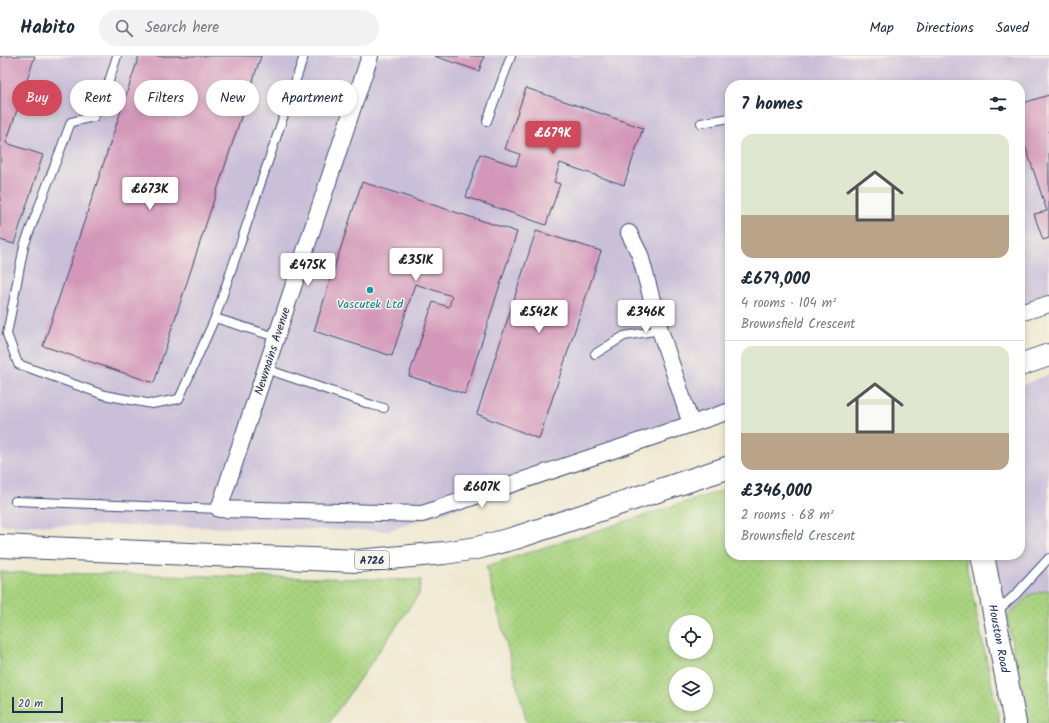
<!DOCTYPE html>
<html lang="en">
<head>
<meta charset="utf-8">
<style>
	:root { --surface:#fff; --page:#f2f2f3; --text:#1f2937; --muted:#747a83; --line:#e0e1e3; --accent:#d1495b }
	body { margin:0; font-family:Kalam,sans-serif; background:var(--page); color:var(--text); height:100vh; display:flex; flex-direction:column; font-size:15px; white-space:nowrap }
	* { box-sizing:border-box; margin:0 }
	p { font-size:13px; color:var(--muted) }
	.icon { flex:none; width:22px; height:22px; fill:none; stroke:currentColor; stroke-width:2; stroke-linecap:round; stroke-linejoin:round }
	.map { position:relative; flex:1; overflow:hidden }
	.drawer { position:absolute; left:725px; top:24px; width:300px; height:480px; display:flex; flex-direction:column; background:var(--surface); border-radius:16px; box-shadow:0 2px 6px #0003 }
	.drawer>* { flex:none }
	.guide { position:absolute; left:12px; top:24px; width:380px; height:36px; display:flex; gap:8px }
	.fabs { position:absolute; left:669px; top:559px; display:grid; gap:8px }
	.fabs a { display:grid; place-items:center; width:44px; height:44px; border-radius:50%; background:var(--surface); box-shadow:0 2px 6px #0003; font-size:20px }
	.scale { position:absolute; left:12px; bottom:10px; width:51px; box-sizing:border-box; padding-left:4px; border:2px solid #1b2f5e; border-top:0; font-size:11px; line-height:14px; white-space:nowrap; color:#1b2f5e; -webkit-text-stroke:3px #f7f3e8; paint-order:stroke }
	.price { position:absolute; translate:-50% -34px; padding:0 9px; border-radius:4px; background:#fff; color:#222; font-size:13px; line-height:26px; filter:drop-shadow(0 1px 2px #0008) }
	.price::after { content:''; position:absolute; left:50%; top:24px; width:12px; height:9px; margin-left:-6px; background:inherit; clip-path:polygon(0 0,100% 0,50% 100%) }
	.price.selected { background:var(--accent); color:#fff }
	ul { padding:0; list-style:none }
	li { display:grid; align-content:center; gap:8px; height:212px; padding:0 16px }
	li+li { border-top:1px solid var(--line) }
	li span { display:grid; place-items:center; height:124px; border-radius:12px; color:#555 }
	li>.icon { margin-inline-start:auto }
	span .icon { width:72px; height:72px; fill:#fffc; stroke-width:1 }
	li b { font-size:17px }
	h2 { display:flex; justify-content:space-between; align-items:center; height:48px; padding:0 16px; font-size:17px }
	.tag { padding:0 14px; border-radius:18px; background:var(--surface); box-shadow:0 2px 6px #0003; font-size:14px; line-height:36px }
	.tag.selected { background:var(--accent); color:#fff }
	header { display:flex; align-items:center; gap:24px; box-sizing:border-box; height:56px; padding:0 20px; background:var(--surface); border-bottom:1px solid var(--line) }
	header strong { font-size:19px }
	nav { display:flex; gap:22px; margin-inline-start:auto; font-size:14px }
	.search { width:280px; height:36px; background:var(--page); display:flex; align-items:center; gap:10px; box-sizing:border-box; padding:0 14px; border-radius:22px; color:var(--muted); font-size:15px }
	.map>svg:first-child { display:block }
	.industrial { fill:#c9bfd8 }
	.grass { fill:url(#grass-dots); stroke:#62816e; fill-rule:evenodd }
	.building { fill:#d397b9 }
	.lines { fill:none; stroke-linecap:round; stroke-linejoin:round }
	.service-casing { stroke:#3b4b6f; stroke-width:10 }
	.minor-casing { stroke:#3b4b6f; stroke-width:18 }
	.secondary-casing { stroke:#3b4b6f; stroke-width:24 }
	.primary-casing { stroke:#3b4b6f; stroke-width:24 }
	.service { stroke:#fff; stroke-width:8 }
	.minor { stroke:#fff; stroke-width:16 }
	.secondary { stroke:#fff; stroke-width:22 }
	.primary { stroke:#fff; stroke-width:22 }
	.culture-dot { fill:#0f9aa8; stroke:#f7f3e8; stroke-width:1.5 }
	.labels { text-anchor:middle; stroke-width:3; stroke-linejoin:round; paint-order:stroke }
	.shield { fill:#f7f3e8; stroke:#5d6a87; stroke-width:1 }
	.shield-label { font-size:11px; font-weight:bold; fill:#1b2f5e }
	.culture-label { font-size:12px; fill:#0d838f; stroke:#f7f3e8 }
	.street-label { font-size:12px; fill:#1b2f5e; stroke:#f7f3e8 }
</style>
</head>
<body>
<header>
<strong>Habito</strong>
<div class="search"><svg class="icon" aria-label="search" viewBox="0 0 24 24"><circle cx="10" cy="10" r="6"/><path d="M15 15l6 6"/></svg>Search here</div>
<nav><a>Map</a><a>Directions</a><a>Saved</a></nav>
</header>
<div class="map">
<svg width="1049" height="667" viewBox="0 0 1049 667">
	<defs>
		<pattern id="grass-dots" width="8" height="8" patternUnits="userSpaceOnUse"><rect width="8" height="8" fill="#a8d37e"/><path d="M2 2h.1M6 6h.1" fill="none" stroke="#90b56f" stroke-width="1.8" stroke-linecap="round"/></pattern>
	</defs>
	<rect width="100%" height="100%" fill="#f7f3e8"/>
	<filter id="ink" filterUnits="userSpaceOnUse"><feTurbulence type="fractalNoise" baseFrequency=".025" numOctaves="2"/><feDisplacementMap in="SourceGraphic" scale="8" xChannelSelector="R" yChannelSelector="G"/><feConvolveMatrix kernelMatrix="1 2 1 2 8 2 1 2 1" color-interpolation-filters="sRGB"/></filter>
	<filter id="wash" filterUnits="userSpaceOnUse"><feTurbulence type="fractalNoise" baseFrequency=".012" numOctaves="4" result="noise"/><feDisplacementMap in="SourceGraphic" scale="16" xChannelSelector="R" yChannelSelector="G"/><feGaussianBlur stdDeviation="0.9" result="paint"/><feColorMatrix in="noise" values="0 0 0 0 0 0 0 0 0 0 0 0 0 0 0 0 0 1.4 0 .05"/><feComposite in="paint" operator="in"/></filter>
	<g filter="url(#wash)">
		<rect width="100%" height="100%" fill="#efe9d1"/>
		<g class="industrial">
			<path d="M0,0h1049v255l-29,10v-236h-290v332l-342,114 -238,-5 -150,-1z"/>
			<path d="M1049,318v216l-20,5 -22,22 -12,-62h25v-169z"/>
		</g>
		<g class="grass">
			<path d="M730,432v67h234l36,168h-473l-41,-157zM676,566h30v30h-30zM676,618h30v30h-30z"/>
			<path d="M0,516l421,8 -2,14 -90,129h-329z"/>
			<path d="M1049,534v133h-22l-20,-106 22,-22z"/>
		</g>
		<g id="blocks">
			<g class="building">
				<path d="M0,0h35l-29,87 37,12 -29,89 -14,-4z"/>
				<path d="M139,0h122l-107,327 -111,-37z"/>
				<path d="M434,0h50l-5,15z"/>
				<path d="M526,32l117,40 -19,57 -64,-22 -6,19 6,2 -14,41 -80,-28 14,-43 36,12 4,-12 -15,-5z"/>
				<path d="M1049,39v143l-6,2 -9,-26 13,-3 -27,-81v-26z"/>
				<path d="M362,126l155,50 -52,162 -56,-18 24,-74 16,5 3,-11 -37,-12 -23,72 -78,-25z"/>
				<path d="M536,175l65,20 -62,188 -62,-25z"/>
			</g>
		</g>
	</g>
	<g filter="url(#ink)">
		<use href="#blocks" fill-opacity="0" stroke="#3b4b6f" stroke-width="1"/>
		<g class="lines">
			<defs>
				<g id="service">
					<path d="M117,0l-15,47 -8,14 -23,5 -47,124 -17,88 11,30 86,31 48,9 27,-5 36,-81"/>
					<path d="M487,65l24,-65"/>
					<path d="M701,67l29,-5"/>
					<path d="M276,281l-61,-19 89,-262"/>
					<path d="M595,298l29,-18 36,-6"/>
					<path d="M266,313l106,36 12,3"/>
					<path d="M15,445l204,8"/>
					<path d="M996,556l20,-18 33,-36"/>
				</g>
				<g id="minor">
					<path d="M370,0l-151,453 203,5 308,-103"/>
					<path d="M629,177l11,22 20,75 31,94"/>
					<path d="M1020,257l29,-9"/>
				</g>
				<g id="secondary">
					<path id="s1" d="M983,499l32,168"/>
				</g>
				<g id="primary">
					<path d="M1020,309l29,-10"/>
					<path d="M0,490l358,15 86,-8 33,-5 38,-10 215,-71"/>
				</g>
			</defs>
			<use href="#service" class="service-casing"/>
			<use href="#minor" class="minor-casing"/>
			<use href="#secondary" class="secondary-casing"/>
			<use href="#primary" class="primary-casing"/>
			<use href="#service" class="service"/>
			<use href="#minor" class="minor"/>
			<use href="#secondary" class="secondary"/>
			<use href="#primary" class="primary"/>
		</g>
	</g>
	<circle class="culture-dot" cx="370" cy="234" r="4"/>
	<g class="labels">
		<rect class="shield" x="355" y="495" width="34" height="18" rx="3"/>
		<g class="shield-label">
			<text x="372" y="508">A726</text>
		</g>
		<g class="culture-label">
			<text x="370" y="252">Vascutek Ltd</text>
		</g>
		<g class="street-label">
			<text transform="translate(272 295) rotate(-72)" y="4">Newmains Avenue</text>
			<text dy="4" stroke="none"><textPath href="#s1" startOffset="85">Houston Road</textPath></text>
		</g>
	</g>
</svg>
<div class="fabs">
<a><svg class="icon" aria-label="locate" viewBox="0 0 24 24"><circle cx="12" cy="12" r="6"/><path d="M12 2v4M12 18v4M2 12h4M18 12h4"/></svg></a>
<a><svg class="icon" aria-label="layers" viewBox="0 0 24 24"><path d="M12 4l9 5-9 5-9-5zM3 14l9 5 9-5"/></svg></a>
</div>
<div class="scale">20 m</div>
<b class="price selected" style="left:553px;top:99px">£679K</b>
<b class="price" style="left:150px;top:155px">£673K</b>
<b class="price" style="left:416px;top:226px">£351K</b>
<b class="price" style="left:308px;top:231px">£475K</b>
<b class="price" style="left:539px;top:278px">£542K</b>
<b class="price" style="left:646px;top:278px">£346K</b>
<b class="price" style="left:482px;top:453px">£607K</b>
<div class="guide">
<a class="tag selected">Buy</a>
<a class="tag">Rent</a>
<a class="tag">Filters</a>
<a class="tag">New</a>
<a class="tag">Apartment</a>
</div>
<section class="drawer">
<h2>7 homes<svg class="icon" aria-label="filters" viewBox="0 0 24 24"><path d="M4 7h16M4 17h16"/><circle cx="9" cy="7" r="2"/><circle cx="15" cy="17" r="2"/></svg></h2>
<ul>
<li><span style="background:linear-gradient(#dfe7d0 65%,#b9a48a 0)"><svg class="icon" aria-label="home" viewBox="0 0 24 24"><path d="M3 11l9-7 9 7M6 9v11h12V9"/></svg></span><div><b>£679,000</b><p>4 rooms · 104 m²</p><p>Brownsfield Crescent</p></div></li>
<li><span style="background:linear-gradient(#dfe7d0 70%,#b9a48a 0)"><svg class="icon" aria-label="home" viewBox="0 0 24 24"><path d="M3 11l9-7 9 7M6 9v11h12V9"/></svg></span><div><b>£346,000</b><p>2 rooms · 68 m²</p><p>Brownsfield Crescent</p></div></li>
</ul>
</section>
</div>
</body>
</html>
